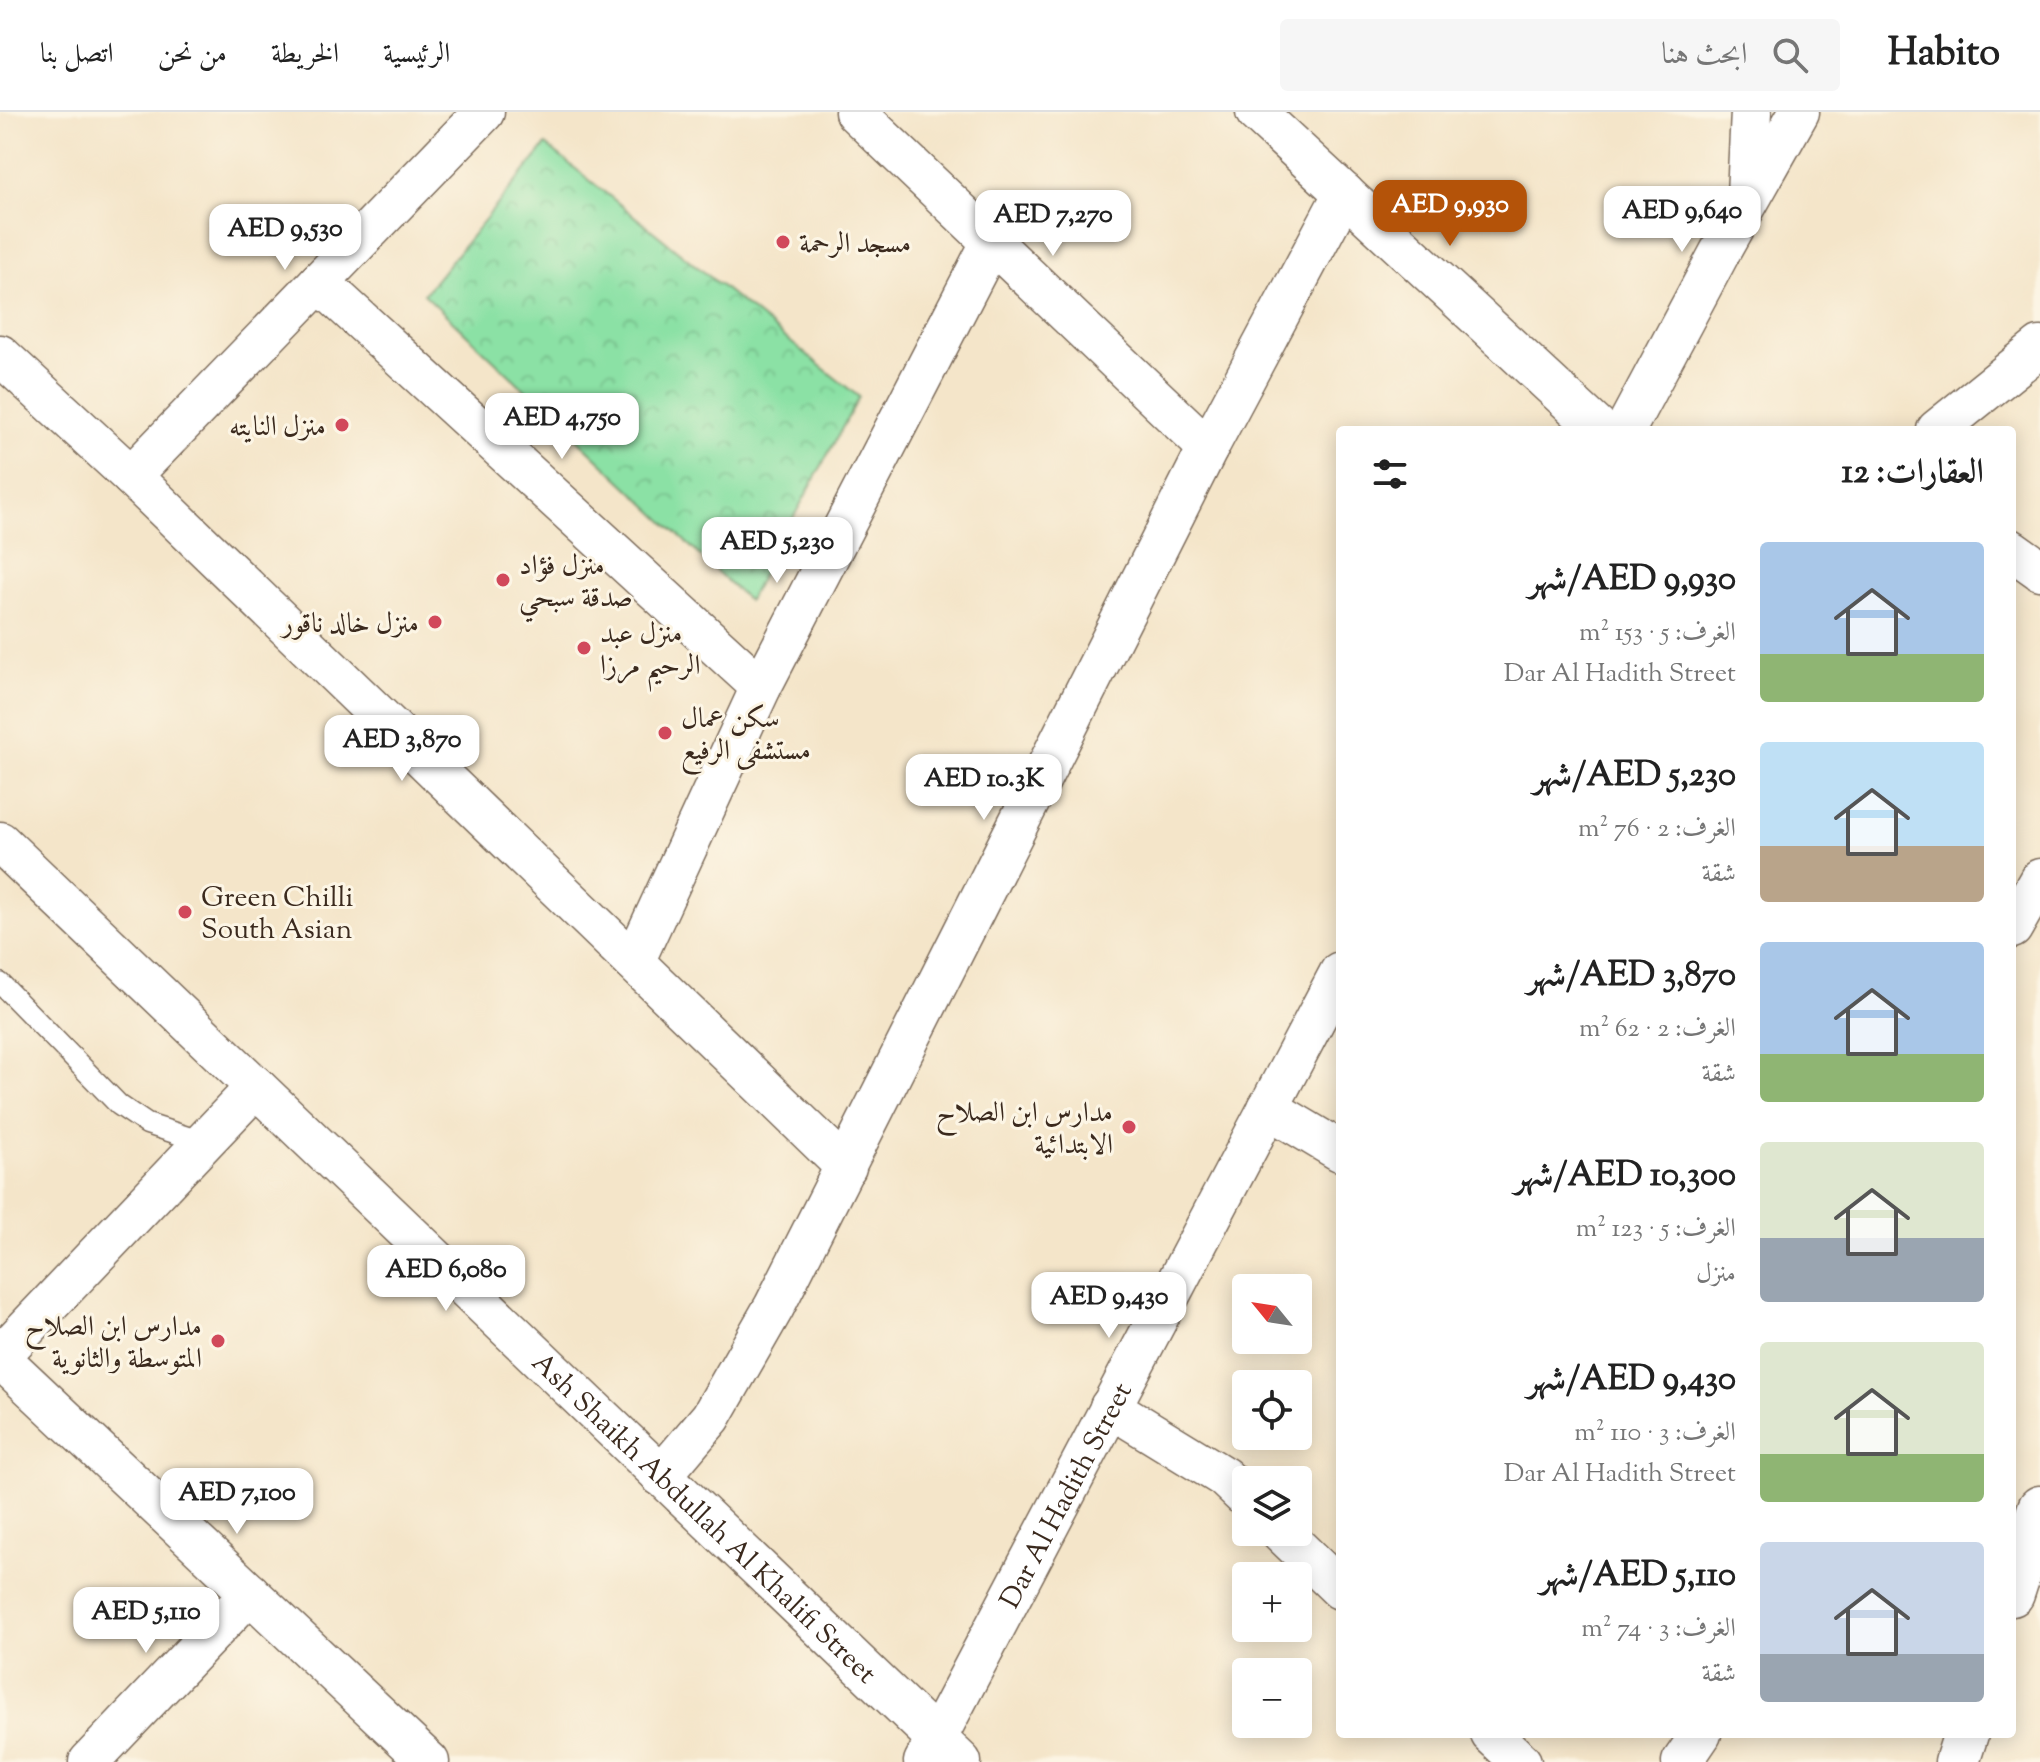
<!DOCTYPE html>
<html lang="ar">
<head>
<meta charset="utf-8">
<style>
	:root { --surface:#fff; --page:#f6f6f6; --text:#222; --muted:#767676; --line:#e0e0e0; --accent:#b45309 }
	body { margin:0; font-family:"Sorts Mill Goudy",Amiri,serif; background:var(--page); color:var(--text); direction:rtl; height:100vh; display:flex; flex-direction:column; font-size:30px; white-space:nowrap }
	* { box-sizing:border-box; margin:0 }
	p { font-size:26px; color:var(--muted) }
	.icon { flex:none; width:44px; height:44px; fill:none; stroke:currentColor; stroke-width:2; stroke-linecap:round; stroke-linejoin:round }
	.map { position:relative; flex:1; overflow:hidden; direction:ltr }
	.sheet { position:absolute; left:1336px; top:314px; width:680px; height:1312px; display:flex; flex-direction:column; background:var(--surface); border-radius:8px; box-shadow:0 4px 20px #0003; direction:rtl }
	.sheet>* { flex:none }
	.needle { width:52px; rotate:300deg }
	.buttons { position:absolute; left:1232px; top:1162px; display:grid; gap:16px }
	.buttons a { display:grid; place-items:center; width:80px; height:80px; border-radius:8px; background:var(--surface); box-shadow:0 4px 20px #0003; font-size:40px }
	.price { position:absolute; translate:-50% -68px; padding:0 18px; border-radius:16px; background:#fff; color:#222; font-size:26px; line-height:52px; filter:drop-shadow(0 2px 4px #0008) }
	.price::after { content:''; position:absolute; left:50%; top:48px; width:24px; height:18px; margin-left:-12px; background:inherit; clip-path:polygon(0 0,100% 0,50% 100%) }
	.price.selected { background:var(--accent); color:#fff }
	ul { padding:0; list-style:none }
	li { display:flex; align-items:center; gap:24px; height:200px; padding:0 32px }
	li span { display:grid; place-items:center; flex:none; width:224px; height:160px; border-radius:8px; color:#555 }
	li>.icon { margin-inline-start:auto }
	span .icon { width:96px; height:96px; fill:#fffc; stroke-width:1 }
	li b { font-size:34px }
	h2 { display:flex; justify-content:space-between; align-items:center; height:96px; padding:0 32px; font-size:34px }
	header { display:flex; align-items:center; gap:48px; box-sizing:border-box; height:112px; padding:0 40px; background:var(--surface); border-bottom:2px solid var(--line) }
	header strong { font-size:38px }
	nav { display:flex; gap:44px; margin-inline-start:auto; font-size:28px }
	.search { width:560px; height:72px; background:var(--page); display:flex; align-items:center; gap:20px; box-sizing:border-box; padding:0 28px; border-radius:8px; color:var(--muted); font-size:30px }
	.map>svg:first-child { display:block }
	.park { fill:url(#park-crowns); stroke:#638662; stroke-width:2 }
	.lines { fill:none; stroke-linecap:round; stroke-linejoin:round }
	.service-casing { stroke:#7c6b5a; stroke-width:23 }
	.minor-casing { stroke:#7c6b5a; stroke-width:43 }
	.tertiary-casing { stroke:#7c6b5a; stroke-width:47 }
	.service { stroke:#fff; stroke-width:20 }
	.minor { stroke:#fff; stroke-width:40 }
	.tertiary { stroke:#fff; stroke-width:44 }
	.poi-dot { fill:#d1495b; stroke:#fcf5e5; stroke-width:3 }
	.labels { text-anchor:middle; stroke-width:6; stroke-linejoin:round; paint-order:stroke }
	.poi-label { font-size:28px; fill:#3b2a1e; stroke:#fcf5e5; text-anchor:start }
	.street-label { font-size:28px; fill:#3b2a1e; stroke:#fcf5e5 }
</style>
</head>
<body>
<header>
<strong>Habito</strong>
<div class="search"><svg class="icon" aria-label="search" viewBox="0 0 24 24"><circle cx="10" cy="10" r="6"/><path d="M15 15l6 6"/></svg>ابحث هنا</div>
<nav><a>الرئيسية</a><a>الخريطة</a><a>من نحن</a><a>اتصل بنا</a></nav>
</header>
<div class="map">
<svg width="2040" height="1650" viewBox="0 0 2040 1650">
	<defs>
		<pattern id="park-crowns" width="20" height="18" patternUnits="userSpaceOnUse" patternTransform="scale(2)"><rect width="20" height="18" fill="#8be1a5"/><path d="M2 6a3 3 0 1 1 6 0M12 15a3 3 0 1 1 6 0" fill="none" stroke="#79c18e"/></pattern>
	</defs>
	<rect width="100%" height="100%" fill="#fcf5e5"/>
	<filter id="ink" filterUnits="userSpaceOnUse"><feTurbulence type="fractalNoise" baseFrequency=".0125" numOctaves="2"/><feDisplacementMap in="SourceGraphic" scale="16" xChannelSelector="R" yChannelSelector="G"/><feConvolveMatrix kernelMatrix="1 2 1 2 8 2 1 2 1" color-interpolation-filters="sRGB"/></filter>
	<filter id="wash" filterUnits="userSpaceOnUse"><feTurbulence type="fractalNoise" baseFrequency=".006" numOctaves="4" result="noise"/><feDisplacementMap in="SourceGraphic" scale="32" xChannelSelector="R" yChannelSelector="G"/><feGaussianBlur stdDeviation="1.8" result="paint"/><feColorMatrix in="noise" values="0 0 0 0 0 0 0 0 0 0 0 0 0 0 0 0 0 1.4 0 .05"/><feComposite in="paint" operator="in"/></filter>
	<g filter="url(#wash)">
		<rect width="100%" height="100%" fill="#f4e5c9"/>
		<path class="park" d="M546,33l313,252 -111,204 -324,-307z"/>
	</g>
	<g filter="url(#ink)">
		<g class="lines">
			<defs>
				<path id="service" d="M0,871l119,122 28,19 56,18"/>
				<g id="minor">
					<path d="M855,0l353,336"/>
					<path d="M1256,0l344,318"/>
					<path d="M1747,83l4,-83"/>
					<path d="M319,170l442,405"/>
					<path d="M0,243l131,121 715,691"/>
					<path d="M1625,318l95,-178 79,-140"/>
					<path d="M1937,318l103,-83"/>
					<path d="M131,364l353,-364"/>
					<path d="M2012,438l28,20"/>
					<path id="s1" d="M0,730l961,920"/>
					<path d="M2012,816l28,-49"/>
					<path d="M634,850l127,-275 230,-444"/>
					<path d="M1268,996l72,43"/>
					<path d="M0,1244l256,-269"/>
					<path d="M0,1246l429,404"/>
					<path d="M1110,1295l114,70 22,21"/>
					<path d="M661,1364l50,-59 63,-110 434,-859 136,-255"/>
					<path d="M1281,1420l59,57"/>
					<path d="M1491,1622l30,28"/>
					<path d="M89,1650l161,-169"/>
					<path id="s2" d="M924,1650l416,-790"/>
					<path d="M1682,1650l19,-28"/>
				</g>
				<g id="tertiary">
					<path d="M2012,1482l28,-86"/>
					<path d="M1957,1650l9,-28"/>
				</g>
			</defs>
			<use href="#service" class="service-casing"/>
			<use href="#minor" class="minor-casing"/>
			<use href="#tertiary" class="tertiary-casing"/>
			<use href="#service" class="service"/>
			<use href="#minor" class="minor"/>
			<use href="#tertiary" class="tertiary"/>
		</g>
	</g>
	<g class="poi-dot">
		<circle cx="783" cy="130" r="8"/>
		<circle cx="342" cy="313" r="8"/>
		<circle cx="503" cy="468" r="8"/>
		<circle cx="435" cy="510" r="8"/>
		<circle cx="584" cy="536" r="8"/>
		<circle cx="665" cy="621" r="8"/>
		<circle cx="185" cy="800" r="8"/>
		<circle cx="1129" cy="1015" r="8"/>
		<circle cx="218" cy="1229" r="8"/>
	</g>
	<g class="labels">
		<g class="poi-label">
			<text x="799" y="140">مسجد الرحمة</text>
			<text x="326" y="323" text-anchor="end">منزل النايته</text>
			<text x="519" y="462">منزل فؤاد<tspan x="519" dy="32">صدقة سبحي</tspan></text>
			<text x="419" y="520" text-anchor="end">منزل خالد ناقور</text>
			<text x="600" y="530">منزل عبد<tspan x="600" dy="32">الرحيم مرزا</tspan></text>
			<text x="681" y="615">سكن عمال<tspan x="681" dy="32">مستشفى الرفيع</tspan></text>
			<text x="201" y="794">Green Chilli<tspan x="201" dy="32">South Asian</tspan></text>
			<text x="1113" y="1009" text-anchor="end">مدارس ابن الصلاح<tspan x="1113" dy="32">الابتدائية</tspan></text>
			<text x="202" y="1223" text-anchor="end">مدارس ابن الصلاح<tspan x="202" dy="32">المتوسطة والثانوية</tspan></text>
		</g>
		<g class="street-label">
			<text dy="10" stroke="none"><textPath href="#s2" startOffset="302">Dar Al Hadith Street</textPath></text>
			<text dy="10" stroke="none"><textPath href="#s1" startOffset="976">Ash Shaikh Abdullah Al Khalifi Street</textPath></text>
		</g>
	</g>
</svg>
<div class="buttons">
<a><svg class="needle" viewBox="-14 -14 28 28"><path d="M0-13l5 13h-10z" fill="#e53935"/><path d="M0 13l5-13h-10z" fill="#767676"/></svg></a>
<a><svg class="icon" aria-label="locate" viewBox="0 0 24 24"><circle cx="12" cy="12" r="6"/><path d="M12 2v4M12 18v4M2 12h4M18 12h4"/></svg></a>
<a><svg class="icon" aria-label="layers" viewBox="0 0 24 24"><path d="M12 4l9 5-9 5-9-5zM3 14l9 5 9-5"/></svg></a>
<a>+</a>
<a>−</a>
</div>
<b class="price selected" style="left:1450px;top:136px">AED 9,930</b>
<b class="price" style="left:1682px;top:142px">AED 9,640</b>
<b class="price" style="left:1053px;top:146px">AED 7,270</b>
<b class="price" style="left:285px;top:160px">AED 9,530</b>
<b class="price" style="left:562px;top:349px">AED 4,750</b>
<b class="price" style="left:777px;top:473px">AED 5,230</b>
<b class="price" style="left:402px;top:671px">AED 3,870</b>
<b class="price" style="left:984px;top:710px">AED 10.3K</b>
<b class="price" style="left:446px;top:1201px">AED 6,080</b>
<b class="price" style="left:1109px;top:1228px">AED 9,430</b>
<b class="price" style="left:237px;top:1424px">AED 7,100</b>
<b class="price" style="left:146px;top:1543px">AED 5,110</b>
<section class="sheet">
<h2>العقارات: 12<svg class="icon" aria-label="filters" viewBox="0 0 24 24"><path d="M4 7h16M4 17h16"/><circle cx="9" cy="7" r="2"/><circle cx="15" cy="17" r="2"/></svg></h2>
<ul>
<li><span style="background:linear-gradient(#a9c7e8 70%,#8fb573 0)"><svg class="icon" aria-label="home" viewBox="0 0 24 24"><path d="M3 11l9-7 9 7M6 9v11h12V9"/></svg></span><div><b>AED 9,930/شهر</b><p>الغرف: 5 · 153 m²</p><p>Dar Al Hadith Street</p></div></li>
<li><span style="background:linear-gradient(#bfe0f5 65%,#b9a48a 0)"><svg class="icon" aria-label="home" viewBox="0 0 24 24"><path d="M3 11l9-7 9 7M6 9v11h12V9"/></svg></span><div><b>AED 5,230/شهر</b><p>الغرف: 2 · 76 m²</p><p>شقة</p></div></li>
<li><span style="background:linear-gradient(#a9c7e8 70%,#8fb573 0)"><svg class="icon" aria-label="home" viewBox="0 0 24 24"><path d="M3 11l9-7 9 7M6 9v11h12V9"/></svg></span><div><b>AED 3,870/شهر</b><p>الغرف: 2 · 62 m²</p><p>شقة</p></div></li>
<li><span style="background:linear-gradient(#dfe7d0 60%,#9aa5b1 0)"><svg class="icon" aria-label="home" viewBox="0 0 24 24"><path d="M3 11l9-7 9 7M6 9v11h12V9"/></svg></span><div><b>AED 10,300/شهر</b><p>الغرف: 5 · 123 m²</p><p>منزل</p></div></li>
<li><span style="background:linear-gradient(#dfe7d0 70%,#8fb573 0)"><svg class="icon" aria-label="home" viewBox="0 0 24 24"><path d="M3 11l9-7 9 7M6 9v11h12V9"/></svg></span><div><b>AED 9,430/شهر</b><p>الغرف: 3 · 110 m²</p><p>Dar Al Hadith Street</p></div></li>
<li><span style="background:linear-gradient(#c9d6e8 70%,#9aa5b1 0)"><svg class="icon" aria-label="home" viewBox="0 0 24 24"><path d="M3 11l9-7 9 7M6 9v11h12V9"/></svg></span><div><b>AED 5,110/شهر</b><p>الغرف: 3 · 74 m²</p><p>شقة</p></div></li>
</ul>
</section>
</div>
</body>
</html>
